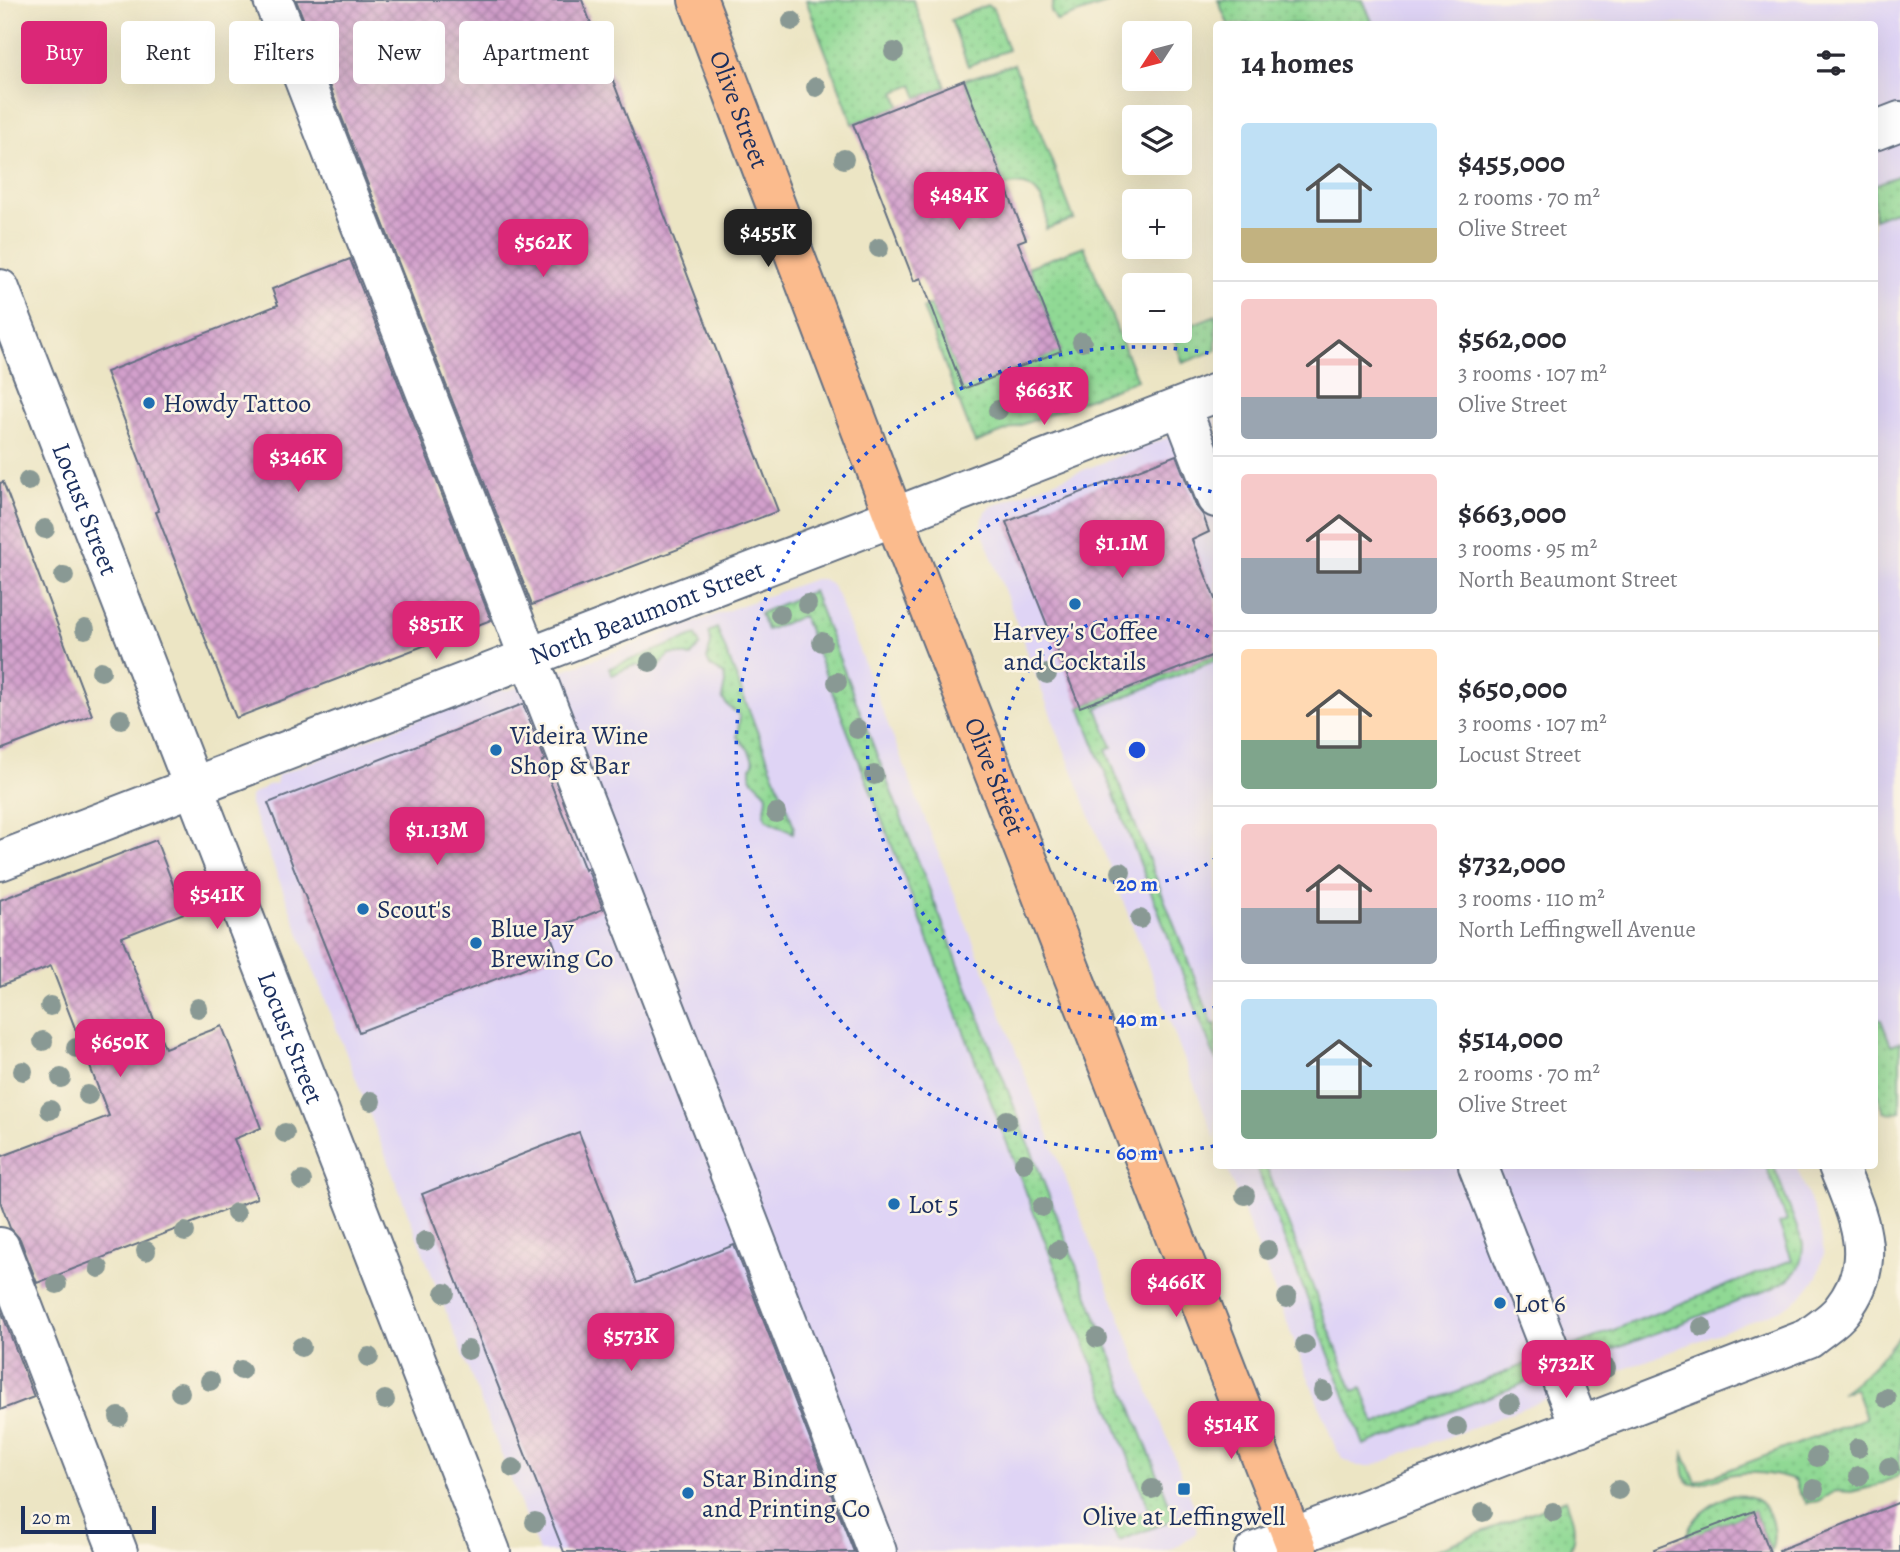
<!DOCTYPE html>
<html lang="en">
<head>
<meta charset="utf-8">
<style>
	:root { --surface:#fff; --page:#f2f2f3; --text:#2b2b33; --muted:#7c7c81; --line:#e1e1e2; --accent:#db2777 }
	body { margin:0; font-family:Alegreya,serif; background:var(--page); color:var(--text); height:100vh; display:flex; flex-direction:column; font-size:26px; white-space:nowrap }
	* { box-sizing:border-box; margin:0 }
	p { font-size:23px; color:var(--muted) }
	.icon { flex:none; width:38px; height:38px; fill:none; stroke:currentColor; stroke-width:2; stroke-linecap:round; stroke-linejoin:round }
	.map { position:relative; flex:1; overflow:hidden }
	.drawer { position:absolute; left:1213px; top:21px; width:665px; height:1148px; display:flex; flex-direction:column; background:var(--surface); border-radius:7px; box-shadow:0 7px 28px #0002 }
	.drawer>* { flex:none }
	.banner { position:absolute; left:21px; top:21px; width:665px; height:63px; display:flex; gap:14px }
	.needle { width:46px; rotate:234deg }
	.controls { position:absolute; left:1122px; top:21px; display:grid; gap:14px }
	.controls a { display:grid; place-items:center; width:70px; height:70px; border-radius:7px; background:var(--surface); box-shadow:0 7px 28px #0002; font-size:35px }
	.scale { position:absolute; left:21px; bottom:18px; width:135px; box-sizing:border-box; padding-left:7px; border:4px solid #1b2f5e; border-top:0; font-size:19px; line-height:24px; white-space:nowrap; color:#1b2f5e; -webkit-text-stroke:5px #fcf5e5; paint-order:stroke }
	.price { position:absolute; translate:-50% -60px; padding:0 16px; border-radius:14px; background:var(--accent); color:#fff; font-size:23px; line-height:46px; filter:drop-shadow(0 2px 4px #0008) }
	.price::after { content:''; position:absolute; left:50%; top:42px; width:21px; height:16px; margin-left:-10px; background:inherit; clip-path:polygon(0 0,100% 0,50% 100%) }
	.price.selected { background:#222; color:#fff }
	ul { padding:0; list-style:none }
	li { display:flex; align-items:center; gap:21px; height:175px; padding:0 28px }
	li+li { border-top:2px solid var(--line) }
	li span { display:grid; place-items:center; flex:none; width:196px; height:140px; border-radius:7px; color:#555 }
	li>.icon { margin-inline-start:auto }
	span .icon { width:84px; height:84px; fill:#fffc; stroke-width:1 }
	li b { font-size:30px }
	h2 { display:flex; justify-content:space-between; align-items:center; height:84px; padding:0 28px; font-size:30px }
	.pill { padding:0 24px; border-radius:7px; background:var(--surface); box-shadow:0 7px 28px #0002; font-size:24px; line-height:63px }
	.pill.selected { background:var(--accent); color:#fff }
	.map>svg:first-child { display:block }
	.built { fill:#dfd4f5 }
	.grass { fill:url(#grass-dots); stroke:#568479; stroke-width:2 }
	.building { fill:url(#building-cross-hatch) }
	.lines { fill:none; stroke-linecap:round; stroke-linejoin:round }
	.minor-casing { stroke:#646f82; stroke-width:42 }
	.major-casing { stroke:#646f82; stroke-width:42 }
	.minor { stroke:#fff; stroke-width:38 }
	.major { stroke:#fbbb8d; stroke-width:38 }
	.tree { fill:#899994 }
	.ring { fill:none; stroke:#1d4ed8; stroke-width:3.5; stroke-dasharray:3.5 7 }
	.poi-dot { fill:#1f6fb2; stroke:#fcf5e5; stroke-width:2.5 }
	.labels { text-anchor:middle; stroke-width:5; stroke-linejoin:round; paint-order:stroke }
	.street-label { font-size:26px; fill:#1b2f5e; stroke:#fcf5e5 }
	.poi-label { font-size:26px; fill:#1b2f5e; stroke:#fcf5e5; text-anchor:start }
	.centre { fill:#1d4ed8; stroke:#fcf5e5; stroke-width:3.5 }
	.ring-label { font-size:21px; text-anchor:middle; font-weight:bold; fill:#1d4ed8; stroke:#fcf5e5; stroke-width:5; stroke-linejoin:round; paint-order:stroke }
</style>
</head>
<body>
<div class="map">
<svg width="1900" height="1552" viewBox="0 0 1900 1552">
	<defs>
		<pattern id="grass-dots" width="8" height="8" patternUnits="userSpaceOnUse" patternTransform="scale(1.75)"><rect width="8" height="8" fill="#90d994"/><path d="M2 2h.1M6 6h.1" fill="none" stroke="#7cbb82" stroke-width="1.8" stroke-linecap="round"/></pattern>
		<pattern id="building-cross-hatch" width="8" height="8" patternUnits="userSpaceOnUse" patternTransform="scale(1.75)"><rect width="8" height="8" fill="#d3a0cc"/><path d="M0 0l8 8M0 8l8-8" fill="none" stroke="#aa83a9"/></pattern>
	</defs>
	<rect width="100%" height="100%" fill="#fcf5e5"/>
	<filter id="ink" filterUnits="userSpaceOnUse"><feTurbulence type="fractalNoise" baseFrequency=".0143" numOctaves="2"/><feDisplacementMap in="SourceGraphic" scale="14" xChannelSelector="R" yChannelSelector="G"/><feConvolveMatrix kernelMatrix="1 2 1 2 8 2 1 2 1" color-interpolation-filters="sRGB"/></filter>
	<filter id="wash" filterUnits="userSpaceOnUse"><feTurbulence type="fractalNoise" baseFrequency=".00686" numOctaves="4" result="noise"/><feDisplacementMap in="SourceGraphic" scale="28" xChannelSelector="R" yChannelSelector="G"/><feGaussianBlur stdDeviation="1.57" result="paint"/><feColorMatrix in="noise" values="0 0 0 0 0 0 0 0 0 0 0 0 0 0 0 0 0 1.4 0 .05"/><feComposite in="paint" operator="in"/></filter>
	<g filter="url(#wash)">
		<rect width="100%" height="100%" fill="#ece5c4"/>
		<g class="built">
			<path d="M1270,0h630v1051l-26,10v-1037h-595z"/>
			<path d="M1216,418v723l-164,-423 -71,-190 4,-17 7,-5z"/>
			<path d="M814,579h9l7,4 7,11 360,920 -1,19 -20,14 -14,5h-623l-289,-747v-9l18,-11 8,-1 2,-9 217,-86 14,1z"/>
			<path d="M1226,1166h570l22,54 6,33 -7,24 -16,20 -17,11 -412,158h-16l-12,-7 -8,-10z"/>
		</g>
		<g class="grass">
			<path d="M806,0h107l33,87 -28,11 -5,-13 -18,7 5,14 -47,18z"/>
			<path d="M1054,0h63l-60,21 -6,-10z"/>
			<path d="M1218,0h145l10,24h-145z"/>
			<path d="M987,5l6,3 15,42 -40,16 -17,-46z"/>
			<path d="M1014,64l60,155 -28,10c4,-28 -12,-51 -41,-43l-41,-106z"/>
			<path d="M1900,175v34l-26,10v-34z"/>
			<path d="M1084,246l53,134 -162,63 -52,-135 8,-3 32,83 98,-37 -33,-84z"/>
			<path d="M1216,315v35l-33,13 -10,-27 3,-5z"/>
			<path d="M813,591l362,928 -56,22 -8,-15 38,-16 -346,-894 -36,14 -7,-17z"/>
			<path d="M717,628l77,198 -1,7 -26,-13 -3,-6c7,-30 1,-18 -13,-37v-10l3,-5 -6,-13 -11,-12 3,-21 -13,-11 -5,-7 3,-15 -1,-8 -14,-9 -3,-7 4,-16 -3,-11z"/>
			<path d="M696,635l4,10 -10,12c-34,-10 -18,10 -39,12 -9,2 -3,-1 -11,-3 -9,-2 -20,6 -28,9l-3,-7z"/>
			<path d="M1216,654v6l-119,48 15,39 -6,2 107,276 3,-1v37l-136,-354z"/>
			<path d="M1874,1018l7,2 10,25 9,-3v69l-9,2 -7,-2 -10,-26v-24l4,-2 -4,-10z"/>
			<path d="M1256,1166h10l87,225 9,-3 13,36 158,-63 5,17 -174,67z"/>
			<path d="M1766,1166h8l29,78c0,23 -8,33 -28,43l-199,77 -6,-17 222,-87 -13,-36 8,-3z"/>
			<path d="M1900,1334v139l-2,3 -22,10 -25,6 -16,-1 -17,10 -11,2 -8,-11 -4,-11c-18,-7 -41,-10 -61,-7 -25,3 -56,31 -50,-21l12,29 170,-64 -11,-30 -14,5c24,-17 42,-36 59,-59z"/>
			<path d="M1730,1495c7,1 17,0 23,3 20,9 24,35 18,54l-17,-41 -48,18 8,23h-30c1,-31 20,-44 46,-57z"/>
			<path d="M1566,1499c7,19 12,33 3,53h-138z"/>
		</g>
		<g id="blocks">
			<g class="building">
				<path d="M296,0h286l196,511 -246,94z"/>
				<path d="M964,80l62,159 -8,3 43,109 -98,38 -42,-111 -7,3 -61,-157z"/>
				<path d="M350,259l141,361 -255,98 -80,-206 3,-1 -53,-139 172,-67 -6,-16z"/>
				<path d="M1176,455l20,51 7,9 6,17 -17,8 24,62v52l-136,53 -74,-185z"/>
				<path d="M3,482l89,233 -92,35v-267z"/>
				<path d="M523,704l22,56 -3,1 43,109 2,-2 16,41 -54,22 9,24 -199,77 -91,-229z"/>
				<path d="M156,840l28,73 -62,24 43,111 57,-22 39,102 -27,11 23,59 -220,85 -17,-44 -10,-11 -10,-27v-44l109,-41 -58,-150 -51,20v-86z"/>
				<path d="M579,1132l58,151 97,-38 120,307h-290l-142,-358z"/>
				<path d="M0,1308l34,89 -34,13z"/>
				<path d="M1900,1502v50h-120l-1,-2z"/>
				<path d="M1754,1511l16,41h-115l-1,-3z"/>
			</g>
		</g>
	</g>
	<g filter="url(#ink)">
		<use href="#blocks" fill-opacity="0" stroke="#646f82" stroke-width="2"/>
		<g class="lines">
			<defs>
				<g id="minor">
					<path d="M273,0l604,1552"/>
					<path d="M1874,131l26,-10"/>
					<path id="s1" d="M0,289l491,1263"/>
					<path d="M1181,407l35,91"/>
					<path id="s2" d="M0,861l1216,-468"/>
					<path d="M1478,1166l102,261"/>
					<path d="M0,1247l118,305"/>
					<path d="M1254,1552l555,-214c10,-9 25,-17 33,-28 39,-50 16,-93 -4,-144"/>
				</g>
				<g id="major">
					<path id="s3" d="M698,0l196,517 404,1035"/>
				</g>
			</defs>
			<use href="#minor" class="minor-casing"/>
			<use href="#major" class="major-casing"/>
			<use href="#minor" class="minor"/>
			<use href="#major" class="major"/>
		</g>
		<g class="tree">
			<circle cx="792" cy="21" r="10"/>
			<circle cx="894" cy="52" r="10"/>
			<circle cx="816" cy="87" r="10"/>
			<circle cx="844" cy="159" r="10"/>
			<circle cx="879" cy="248" r="10"/>
			<circle cx="1082" cy="342" r="10"/>
			<circle cx="998" cy="410" r="10"/>
			<circle cx="28" cy="481" r="10"/>
			<circle cx="45" cy="529" r="10"/>
			<circle cx="64" cy="576" r="10"/>
			<circle cx="807" cy="604" r="10"/>
			<circle cx="780" cy="614" r="10"/>
			<circle cx="85" cy="629" r="10"/>
			<circle cx="822" cy="642" r="10"/>
			<circle cx="650" cy="662" r="10"/>
			<circle cx="101" cy="671" r="10"/>
			<circle cx="1047" cy="674" r="10"/>
			<circle cx="837" cy="682" r="10"/>
			<circle cx="121" cy="719" r="10"/>
			<circle cx="857" cy="729" r="10"/>
			<circle cx="874" cy="775" r="10"/>
			<circle cx="776" cy="813" r="10"/>
			<circle cx="1121" cy="872" r="10"/>
			<circle cx="188" cy="883" r="10"/>
			<circle cx="1140" cy="919" r="10"/>
			<circle cx="50" cy="1006" r="10"/>
			<circle cx="198" cy="1008" r="10"/>
			<circle cx="43" cy="1041" r="10"/>
			<circle cx="76" cy="1048" r="10"/>
			<circle cx="23" cy="1071" r="10"/>
			<circle cx="61" cy="1078" r="10"/>
			<circle cx="88" cy="1095" r="10"/>
			<circle cx="371" cy="1101" r="10"/>
			<circle cx="50" cy="1110" r="10"/>
			<circle cx="1007" cy="1120" r="10"/>
			<circle cx="285" cy="1133" r="10"/>
			<circle cx="1024" cy="1163" r="10"/>
			<circle cx="302" cy="1181" r="10"/>
			<circle cx="1245" cy="1195" r="10"/>
			<circle cx="1042" cy="1207" r="10"/>
			<circle cx="236" cy="1213" r="10"/>
			<circle cx="185" cy="1232" r="10"/>
			<circle cx="425" cy="1241" r="10"/>
			<circle cx="1058" cy="1250" r="10"/>
			<circle cx="1268" cy="1250" r="10"/>
			<circle cx="146" cy="1251" r="10"/>
			<circle cx="99" cy="1268" r="10"/>
			<circle cx="57" cy="1284" r="10"/>
			<circle cx="445" cy="1293" r="10"/>
			<circle cx="1287" cy="1298" r="10"/>
			<circle cx="1702" cy="1327" r="10"/>
			<circle cx="1097" cy="1338" r="10"/>
			<circle cx="1305" cy="1345" r="10"/>
			<circle cx="301" cy="1347" r="10"/>
			<circle cx="468" cy="1350" r="10"/>
			<circle cx="369" cy="1357" r="10"/>
			<circle cx="1606" cy="1368" r="10"/>
			<circle cx="241" cy="1370" r="10"/>
			<circle cx="210" cy="1381" r="10"/>
			<circle cx="1323" cy="1391" r="10"/>
			<circle cx="180" cy="1392" r="10"/>
			<circle cx="1886" cy="1398" r="10"/>
			<circle cx="385" cy="1400" r="10"/>
			<circle cx="1510" cy="1404" r="10"/>
			<circle cx="119" cy="1417" r="10"/>
			<circle cx="1457" cy="1427" r="10"/>
			<circle cx="1858" cy="1448" r="10"/>
			<circle cx="1817" cy="1457" r="10"/>
			<circle cx="1889" cy="1467" r="10"/>
			<circle cx="513" cy="1468" r="10"/>
			<circle cx="1859" cy="1476" r="10"/>
			<circle cx="1152" cy="1489" r="10"/>
			<circle cx="1814" cy="1489" r="10"/>
			<circle cx="1618" cy="1490" r="10"/>
			<circle cx="1483" cy="1512" r="10"/>
			<circle cx="1553" cy="1512" r="10"/>
			<circle cx="535" cy="1522" r="10"/>
		</g>
	</g>
	<g class="ring">
		<path d="M1216 858A134 134 0 1 1 1216 642"/>
		<path d="M1216 1007A269 269 0 1 1 1216 493"/>
		<path d="M1214 1146A403 403 0 1 1 1214 354"/>
	</g>
	<g class="poi-dot">
		<circle cx="149" cy="403" r="7"/>
		<circle cx="1075" cy="604" r="7"/>
		<circle cx="496" cy="750" r="7"/>
		<circle cx="363" cy="909" r="7"/>
		<circle cx="476" cy="943" r="7"/>
		<circle cx="894" cy="1204" r="7"/>
		<circle cx="1500" cy="1303" r="7"/>
		<rect x="1177" y="1482" width="14" height="14" rx="3.5"/>
		<circle cx="688" cy="1493" r="7"/>
	</g>
	<g class="labels">
		<g class="street-label">
			<text dy="9" stroke="none"><textPath href="#s3" startOffset="117">Olive Street</textPath></text>
			<text dy="9" stroke="none"><textPath href="#s1" startOffset="236">Locust Street</textPath></text>
			<text dy="9" stroke="none"><textPath href="#s2" startOffset="693">North Beaumont Street</textPath></text>
			<text dy="9" stroke="none"><textPath href="#s3" startOffset="831">Olive Street</textPath></text>
			<text dy="9" stroke="none"><textPath href="#s1" startOffset="803">Locust Street</textPath></text>
		</g>
		<g class="poi-label">
			<text x="163" y="412">Howdy Tattoo</text>
			<text x="1075" y="640" text-anchor="middle">Harvey's Coffee<tspan x="1075" dy="30">and Cocktails</tspan></text>
			<text x="510" y="744">Videira Wine<tspan x="510" dy="30">Shop &amp; Bar</tspan></text>
			<text x="377" y="918">Scout's</text>
			<text x="490" y="937">Blue Jay<tspan x="490" dy="30">Brewing Co</tspan></text>
			<text x="908" y="1213">Lot 5</text>
			<text x="1514" y="1312">Lot 6</text>
			<text x="702" y="1487">Star Binding<tspan x="702" dy="30">and Printing Co</tspan></text>
			<text x="1184" y="1525" text-anchor="middle">Olive at Leffingwell</text>
		</g>
	</g>
	<circle cx="1137" cy="750" r="10" class="centre"/>
	<g class="ring-label">
		<text x="1137" y="891">20 m</text>
		<text x="1137" y="1026">40 m</text>
		<text x="1137" y="1160">60 m</text>
	</g>
</svg>
<div class="controls">
<a><svg class="needle" viewBox="-14 -14 28 28"><path d="M0-13l5 13h-10z" fill="#e53935"/><path d="M0 13l5-13h-10z" fill="#7c7c81"/></svg></a>
<a><svg class="icon" aria-label="layers" viewBox="0 0 24 24"><path d="M12 4l9 5-9 5-9-5zM3 14l9 5 9-5"/></svg></a>
<a>+</a>
<a>−</a>
</div>
<div class="scale">20 m</div>
<b class="price" style="left:959px;top:232px">$484K</b>
<b class="price selected" style="left:768px;top:269px">$455K</b>
<b class="price" style="left:543px;top:279px">$562K</b>
<b class="price" style="left:1044px;top:427px">$663K</b>
<b class="price" style="left:298px;top:494px">$346K</b>
<b class="price" style="left:1122px;top:580px">$1.1M</b>
<b class="price" style="left:436px;top:661px">$851K</b>
<b class="price" style="left:437px;top:867px">$1.13M</b>
<b class="price" style="left:217px;top:931px">$541K</b>
<b class="price" style="left:120px;top:1079px">$650K</b>
<b class="price" style="left:1176px;top:1319px">$466K</b>
<b class="price" style="left:631px;top:1373px">$573K</b>
<b class="price" style="left:1566px;top:1400px">$732K</b>
<b class="price" style="left:1231px;top:1461px">$514K</b>
<div class="banner">
<a class="pill selected">Buy</a>
<a class="pill">Rent</a>
<a class="pill">Filters</a>
<a class="pill">New</a>
<a class="pill">Apartment</a>
</div>
<section class="drawer">
<h2>14 homes<svg class="icon" aria-label="filters" viewBox="0 0 24 24"><path d="M4 7h16M4 17h16"/><circle cx="9" cy="7" r="2"/><circle cx="15" cy="17" r="2"/></svg></h2>
<ul>
<li><span style="background:linear-gradient(#bfe0f5 75%,#c2b280 0)"><svg class="icon" aria-label="home" viewBox="0 0 24 24"><path d="M3 11l9-7 9 7M6 9v11h12V9"/></svg></span><div><b>$455,000</b><p>2 rooms · 70 m²</p><p>Olive Street</p></div></li>
<li><span style="background:linear-gradient(#f6c9c9 70%,#9aa5b1 0)"><svg class="icon" aria-label="home" viewBox="0 0 24 24"><path d="M3 11l9-7 9 7M6 9v11h12V9"/></svg></span><div><b>$562,000</b><p>3 rooms · 107 m²</p><p>Olive Street</p></div></li>
<li><span style="background:linear-gradient(#f6c9c9 60%,#9aa5b1 0)"><svg class="icon" aria-label="home" viewBox="0 0 24 24"><path d="M3 11l9-7 9 7M6 9v11h12V9"/></svg></span><div><b>$663,000</b><p>3 rooms · 95 m²</p><p>North Beaumont Street</p></div></li>
<li><span style="background:linear-gradient(#ffd9b3 65%,#7fa58c 0)"><svg class="icon" aria-label="home" viewBox="0 0 24 24"><path d="M3 11l9-7 9 7M6 9v11h12V9"/></svg></span><div><b>$650,000</b><p>3 rooms · 107 m²</p><p>Locust Street</p></div></li>
<li><span style="background:linear-gradient(#f6c9c9 60%,#9aa5b1 0)"><svg class="icon" aria-label="home" viewBox="0 0 24 24"><path d="M3 11l9-7 9 7M6 9v11h12V9"/></svg></span><div><b>$732,000</b><p>3 rooms · 110 m²</p><p>North Leffingwell Avenue</p></div></li>
<li><span style="background:linear-gradient(#bfe0f5 65%,#7fa58c 0)"><svg class="icon" aria-label="home" viewBox="0 0 24 24"><path d="M3 11l9-7 9 7M6 9v11h12V9"/></svg></span><div><b>$514,000</b><p>2 rooms · 70 m²</p><p>Olive Street</p></div></li>
</ul>
</section>
</div>
</body>
</html>
